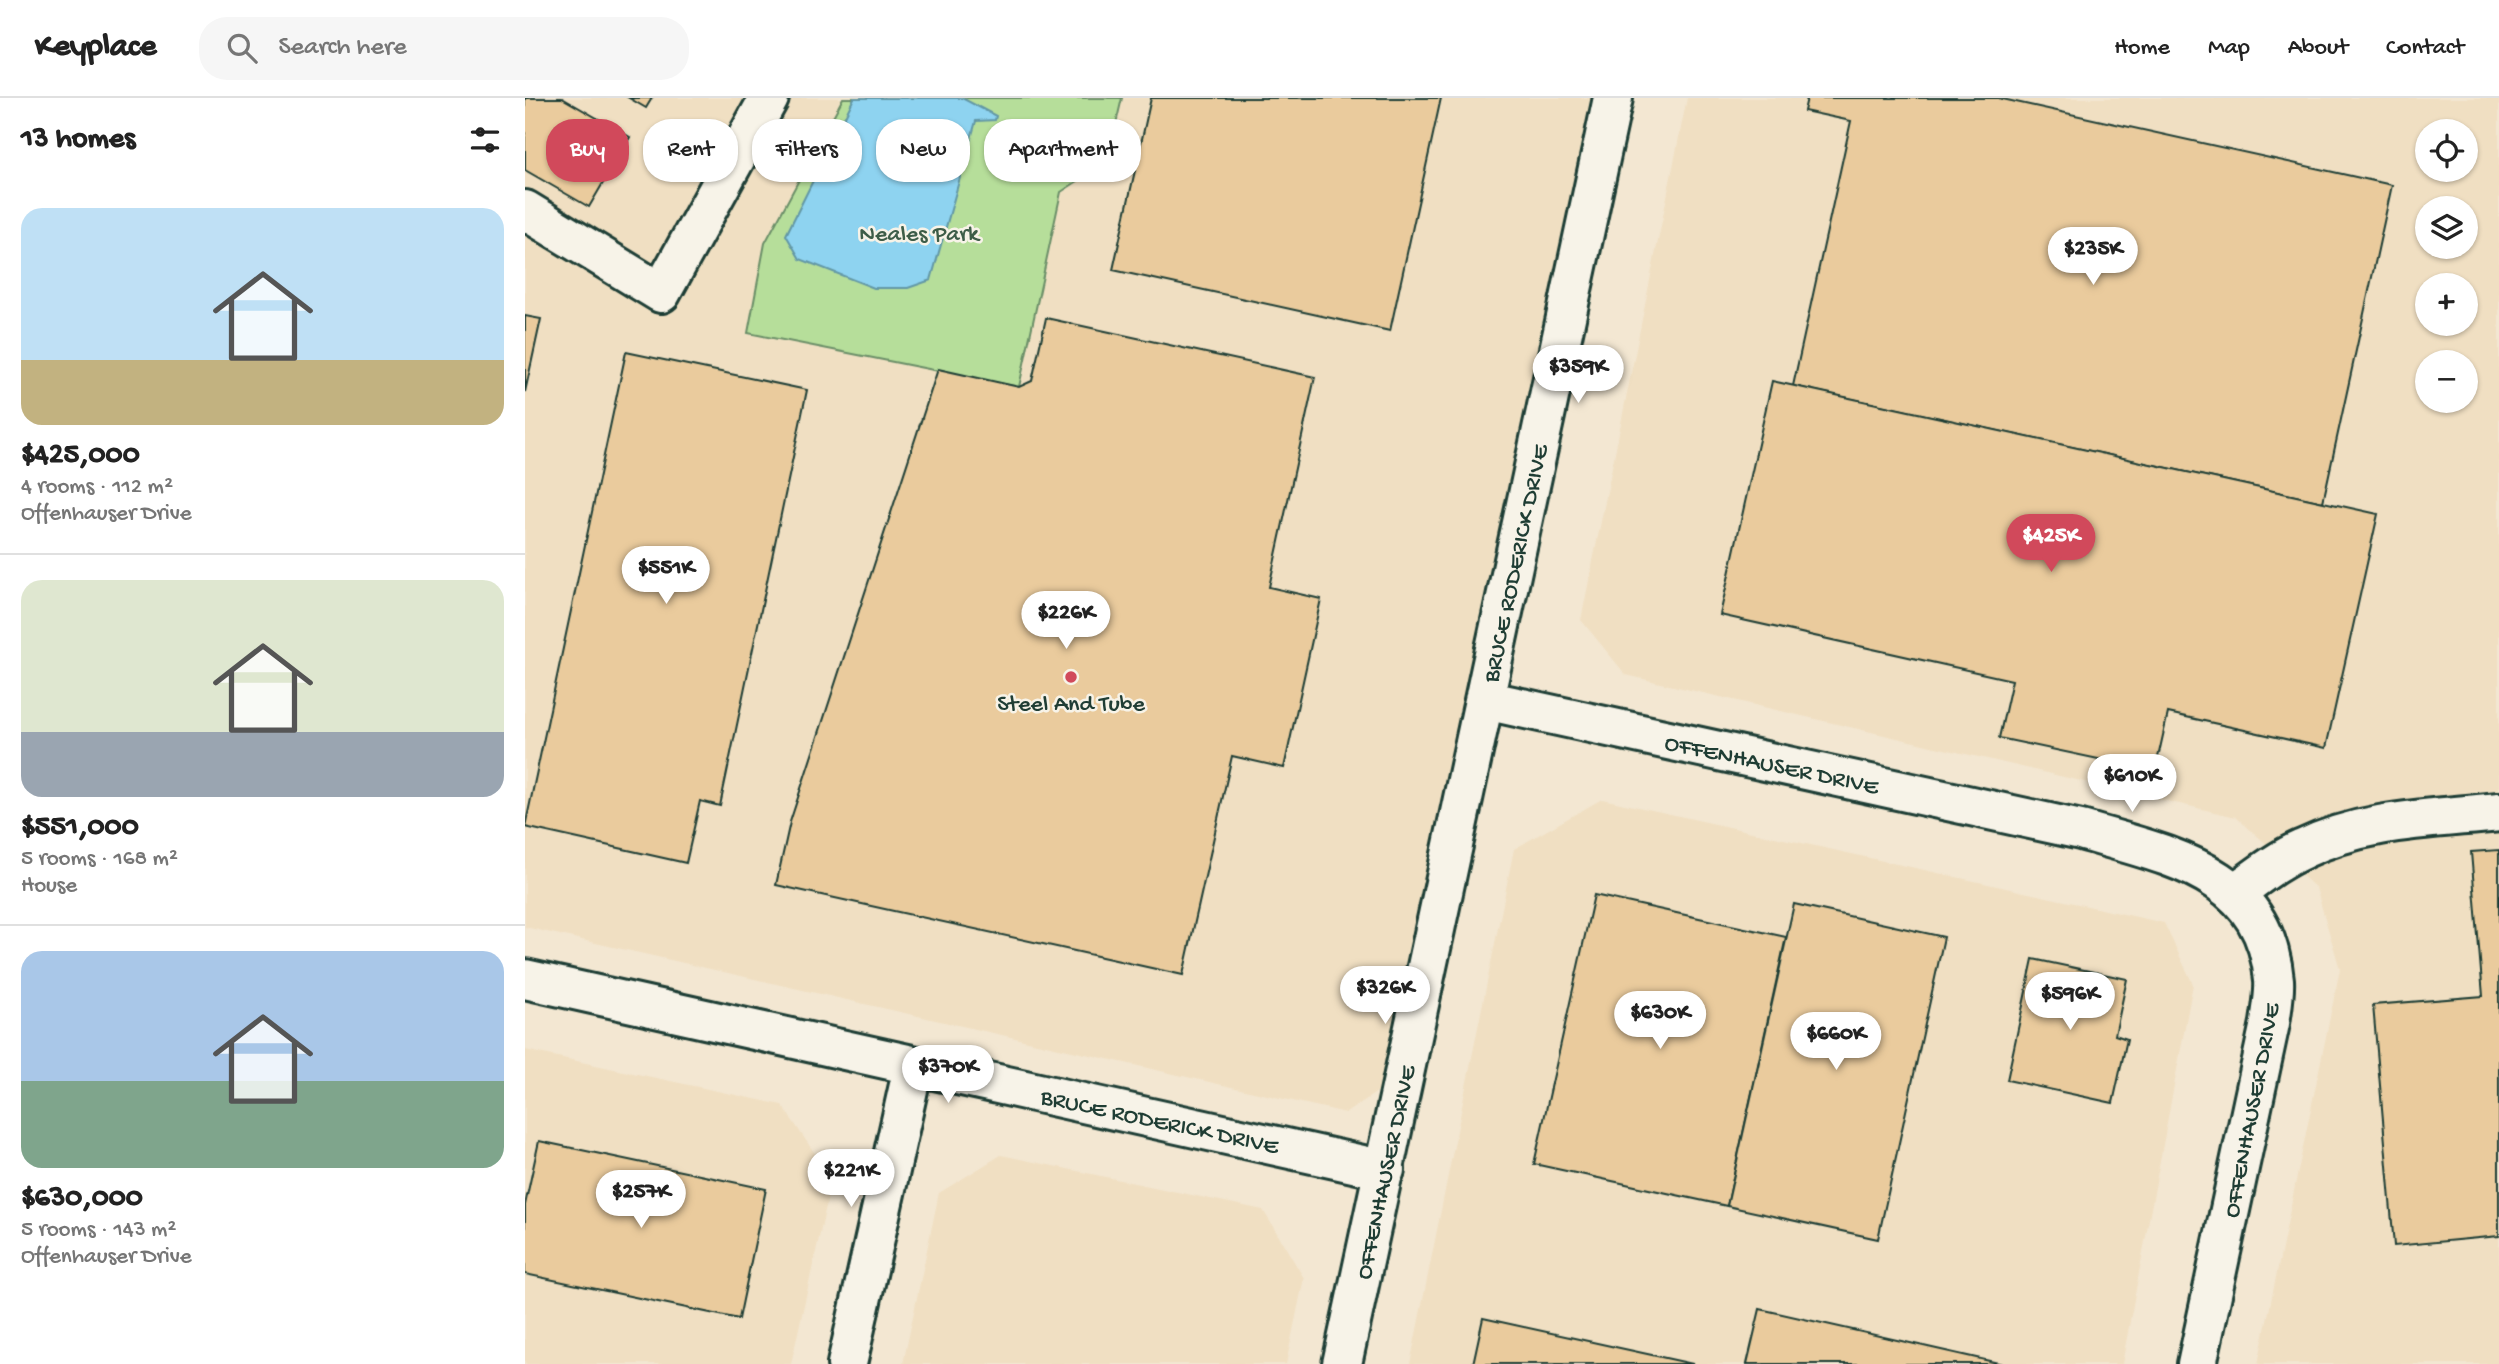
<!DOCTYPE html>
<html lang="en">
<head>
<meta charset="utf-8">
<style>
	:root { --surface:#fff; --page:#f6f6f6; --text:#222; --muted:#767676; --line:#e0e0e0; --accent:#d1495b }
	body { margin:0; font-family:"Gochi Hand",sans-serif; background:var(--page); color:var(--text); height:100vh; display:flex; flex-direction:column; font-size:26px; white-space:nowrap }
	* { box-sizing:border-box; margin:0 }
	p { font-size:23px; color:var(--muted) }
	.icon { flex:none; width:38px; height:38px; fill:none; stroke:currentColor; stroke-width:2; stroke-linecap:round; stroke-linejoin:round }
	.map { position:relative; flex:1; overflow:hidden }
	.panel { display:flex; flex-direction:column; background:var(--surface); width:525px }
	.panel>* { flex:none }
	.guide { position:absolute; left:21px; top:21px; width:665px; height:63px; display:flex; gap:14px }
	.buttons { position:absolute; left:1890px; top:21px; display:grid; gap:14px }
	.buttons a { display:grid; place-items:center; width:63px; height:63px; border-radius:50%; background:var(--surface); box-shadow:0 2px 5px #0004; font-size:35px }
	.price { position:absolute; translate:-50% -60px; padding:0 16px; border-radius:24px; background:#fff; color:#222; font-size:23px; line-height:46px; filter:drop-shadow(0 2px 4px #0008) }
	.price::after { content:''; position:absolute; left:50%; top:42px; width:21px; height:16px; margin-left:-10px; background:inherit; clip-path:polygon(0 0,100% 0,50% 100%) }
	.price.selected { background:var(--accent); color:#fff }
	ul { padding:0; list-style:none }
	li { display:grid; align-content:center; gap:14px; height:371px; padding:0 21px }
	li+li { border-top:2px solid var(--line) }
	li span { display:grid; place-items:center; height:217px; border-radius:21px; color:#555 }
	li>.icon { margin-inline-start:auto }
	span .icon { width:126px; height:126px; fill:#fffc; stroke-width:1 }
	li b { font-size:30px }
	h2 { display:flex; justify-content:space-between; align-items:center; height:84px; padding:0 21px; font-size:30px }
	.pill { padding:0 24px; border-radius:28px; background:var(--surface); box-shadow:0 2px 5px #0004; font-size:24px; line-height:63px }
	.pill.selected { background:var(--accent); color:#fff }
	header { display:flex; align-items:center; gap:42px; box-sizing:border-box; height:98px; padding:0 35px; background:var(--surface); border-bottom:2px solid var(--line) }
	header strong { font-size:33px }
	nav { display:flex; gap:38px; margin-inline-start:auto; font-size:24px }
	.search { width:490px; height:63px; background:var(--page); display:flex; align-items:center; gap:18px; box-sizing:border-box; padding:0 24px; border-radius:28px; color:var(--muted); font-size:26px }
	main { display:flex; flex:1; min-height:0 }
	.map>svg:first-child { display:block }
	.built { fill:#f0dfc2; fill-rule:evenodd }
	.green { fill:#b6de9a; stroke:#6a8e67; stroke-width:2 }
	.water { fill:#8ed3f0; stroke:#6297a5; stroke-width:2 }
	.building { fill:#eacb9d; stroke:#1f3d34; stroke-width:2 }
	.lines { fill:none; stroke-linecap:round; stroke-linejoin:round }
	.minor-casing { stroke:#1f3d34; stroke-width:44 }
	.minor { stroke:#f7f3e8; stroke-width:38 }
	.poi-dot { fill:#d1495b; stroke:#f7f3e8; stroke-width:2.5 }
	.labels { text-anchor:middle; stroke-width:5; stroke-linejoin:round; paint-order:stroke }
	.park-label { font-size:24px; fill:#3d5d48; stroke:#f7f3e8 }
	.street-label { font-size:24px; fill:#1f3d34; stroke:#f7f3e8 }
	.poi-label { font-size:24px; fill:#1f3d34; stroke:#f7f3e8 }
</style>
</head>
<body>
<header>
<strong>Keyplace</strong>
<div class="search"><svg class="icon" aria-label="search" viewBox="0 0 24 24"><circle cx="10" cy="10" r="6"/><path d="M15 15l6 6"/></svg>Search here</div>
<nav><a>Home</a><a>Map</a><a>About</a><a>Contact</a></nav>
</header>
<main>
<section class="panel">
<h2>13 homes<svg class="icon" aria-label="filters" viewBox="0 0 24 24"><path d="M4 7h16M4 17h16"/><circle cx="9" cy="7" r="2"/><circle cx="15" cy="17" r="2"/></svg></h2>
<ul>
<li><span style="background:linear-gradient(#bfe0f5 70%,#c2b280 0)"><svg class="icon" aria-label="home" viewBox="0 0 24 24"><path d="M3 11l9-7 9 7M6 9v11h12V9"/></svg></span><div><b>$425,000</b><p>4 rooms · 112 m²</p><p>Offenhauser Drive</p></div></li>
<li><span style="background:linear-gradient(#dfe7d0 70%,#9aa5b1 0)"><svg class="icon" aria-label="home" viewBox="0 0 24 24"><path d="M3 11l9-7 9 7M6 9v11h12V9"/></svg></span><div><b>$551,000</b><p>5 rooms · 168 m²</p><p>House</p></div></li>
<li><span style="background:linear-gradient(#a9c7e8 60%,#7fa58c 0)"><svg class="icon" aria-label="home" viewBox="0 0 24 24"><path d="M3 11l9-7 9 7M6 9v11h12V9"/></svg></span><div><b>$630,000</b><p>5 rooms · 143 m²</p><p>Offenhauser Drive</p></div></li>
</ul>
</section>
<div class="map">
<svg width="1974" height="1266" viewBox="0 0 1974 1266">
	<rect width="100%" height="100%" fill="#f3e7d2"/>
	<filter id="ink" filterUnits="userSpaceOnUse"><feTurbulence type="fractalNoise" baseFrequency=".0143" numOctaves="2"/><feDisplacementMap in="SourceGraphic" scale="14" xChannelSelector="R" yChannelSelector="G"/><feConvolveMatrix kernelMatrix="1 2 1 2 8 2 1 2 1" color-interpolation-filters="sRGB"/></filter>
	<g filter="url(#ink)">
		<g class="built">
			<path d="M0,0h318l-78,145 173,126 80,18 43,-196 46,-29 15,-64h489l-212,979 -53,36 -821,-186z"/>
			<path d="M1162,0h812v1266h-241l82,-395 -24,-81 -80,-71 -610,-142 -45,-55zM1902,33h39v39h-39zM1902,110h39v39h-39zM1902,187h39v39h-39zM1902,264h39v39h-39z"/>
			<path d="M1077,701l562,124 29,61 -71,380h-712l104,-515z"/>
			<path d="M0,952l257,55 50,74 -41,185h-266z"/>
			<path d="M476,1057l262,55 41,68 -18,86h-383l36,-171z"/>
		</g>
		<path class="green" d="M318,0h279l-15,64 -46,30 -42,195 -271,-54 17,-90z"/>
		<path class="water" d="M329,0h108l34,18 -1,4 -19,1 -45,159 -23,8h-34l-74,-29 -14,-24z"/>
		<g class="building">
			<path d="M0,0h37l68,39 -41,70 -64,-37z"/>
			<path d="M104,0h23l-6,10z"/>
			<path d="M626,0h290l-51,233 -277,-61z"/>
			<path d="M1282,0h191l394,87 -69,317 -530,-116 58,-265 -47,-10z"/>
			<path d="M0,218l16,3 -16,73z"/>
			<path d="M521,220l269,59 -46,210 52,12 -37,169 -52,-12 -49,219 -407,-90 14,-63 148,-453 81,18 13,-6z"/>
			<path d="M101,254l181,38 -87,416 -20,-5 -14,62 -161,-36z"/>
			<path d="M1247,283l606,133 -52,234 -158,-35 -13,58 -156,-33 13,-58 -292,-65z"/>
			<path d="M1974,752v386l-105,10 -21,-241 110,-9 -12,-144z"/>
			<path d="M1069,797l192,42 -59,269 -193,-42z"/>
			<path d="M1269,806l150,33 -66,302 -151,-33z"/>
			<path d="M1508,861l94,20 -12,56 12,4 -14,64 -106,-23z"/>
			<path d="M14,1043l227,48 -27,130 -214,-45v-69z"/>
			<path d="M1235,1211l243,55h-256z"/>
			<path d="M958,1220l210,46h-220z"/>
		</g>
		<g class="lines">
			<defs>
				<g id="minor">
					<path d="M0,112l136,83 108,-195"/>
					<path d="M960,602l596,130c86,26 183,40 193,150 1,13 -2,29 -4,43l-73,341"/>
					<path d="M1710,795c22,-16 43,-33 68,-44 62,-30 129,-30 196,-37"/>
					<path d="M0,881l860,191"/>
					<path d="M322,1266l66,-297"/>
					<path d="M817,1266l271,-1266"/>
				</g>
			</defs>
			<use href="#minor" class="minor-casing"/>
			<use href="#minor" class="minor"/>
		</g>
	</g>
	<circle class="poi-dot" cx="546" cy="579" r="7"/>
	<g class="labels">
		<g class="park-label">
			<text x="394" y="142">Neales Park</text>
		</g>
		<g class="street-label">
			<text transform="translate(989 465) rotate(-78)" y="8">BRUCE RODERICK DRIVE</text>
			<text transform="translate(1247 665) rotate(12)" y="8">OFFENHAUSER DRIVE</text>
			<text transform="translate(1725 1012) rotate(-79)" y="8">OFFENHAUSER DRIVE</text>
			<text transform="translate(635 1022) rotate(12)" y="8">BRUCE RODERICK DRIVE</text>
			<text transform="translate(859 1074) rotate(-78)" y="8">OFFENHAUSER DRIVE</text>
		</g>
		<g class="poi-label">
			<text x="546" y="612">Steel And Tube</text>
		</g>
	</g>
</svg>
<div class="buttons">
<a><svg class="icon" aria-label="locate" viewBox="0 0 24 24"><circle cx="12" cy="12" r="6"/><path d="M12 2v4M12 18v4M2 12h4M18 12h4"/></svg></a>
<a><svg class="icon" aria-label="layers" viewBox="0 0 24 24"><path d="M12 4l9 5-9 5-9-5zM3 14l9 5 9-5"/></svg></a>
<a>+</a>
<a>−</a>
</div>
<b class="price" style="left:1568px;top:189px">$235K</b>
<b class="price" style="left:1053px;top:307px">$359K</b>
<b class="price selected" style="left:1526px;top:476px">$425K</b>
<b class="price" style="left:141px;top:508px">$551K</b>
<b class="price" style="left:541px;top:553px">$226K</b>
<b class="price" style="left:1607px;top:716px">$610K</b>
<b class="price" style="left:860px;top:928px">$326K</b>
<b class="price" style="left:1545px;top:934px">$596K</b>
<b class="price" style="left:1135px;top:953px">$630K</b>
<b class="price" style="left:1311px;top:974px">$660K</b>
<b class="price" style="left:423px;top:1007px">$370K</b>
<b class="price" style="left:326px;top:1111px">$221K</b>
<b class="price" style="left:116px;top:1132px">$257K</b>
<div class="guide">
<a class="pill selected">Buy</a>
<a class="pill">Rent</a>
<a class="pill">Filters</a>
<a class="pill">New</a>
<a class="pill">Apartment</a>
</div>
</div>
</main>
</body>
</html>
